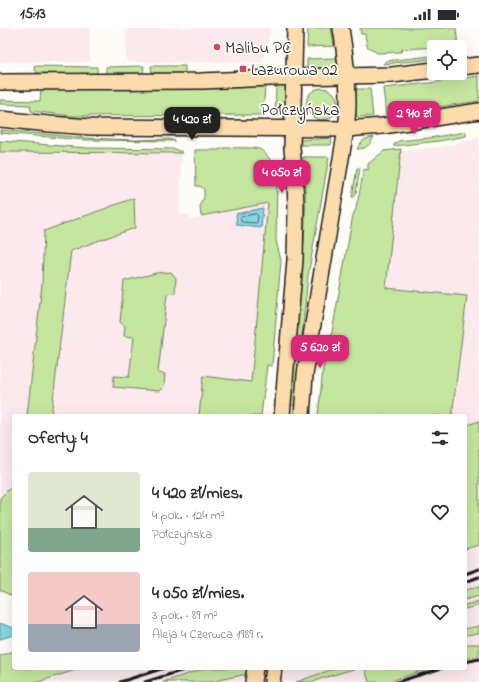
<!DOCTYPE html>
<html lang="pl">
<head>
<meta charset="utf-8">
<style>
	:root { --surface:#fff; --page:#f7f7f7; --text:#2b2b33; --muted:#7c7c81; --accent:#db2777 }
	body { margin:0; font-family:"Indie Flower",sans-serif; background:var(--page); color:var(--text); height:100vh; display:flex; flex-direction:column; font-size:15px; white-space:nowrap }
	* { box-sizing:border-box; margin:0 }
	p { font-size:13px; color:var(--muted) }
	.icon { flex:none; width:22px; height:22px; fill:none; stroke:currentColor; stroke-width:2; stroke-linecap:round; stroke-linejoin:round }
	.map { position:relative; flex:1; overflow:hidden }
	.side { position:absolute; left:12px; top:386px; width:455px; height:256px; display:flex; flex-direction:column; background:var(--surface); border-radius:4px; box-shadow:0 4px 16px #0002 }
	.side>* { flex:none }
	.controls { position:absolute; left:427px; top:12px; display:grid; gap:8px }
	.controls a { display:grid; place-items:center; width:40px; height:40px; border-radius:4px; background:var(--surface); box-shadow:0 4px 16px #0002; font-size:20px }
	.price { position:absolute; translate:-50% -34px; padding:0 9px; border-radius:8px; background:var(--accent); color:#fff; font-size:13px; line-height:26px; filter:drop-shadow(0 1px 2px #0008) }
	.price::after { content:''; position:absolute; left:50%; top:24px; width:12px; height:9px; margin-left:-6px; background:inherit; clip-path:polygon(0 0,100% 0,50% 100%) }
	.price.selected { background:#222; color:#fff }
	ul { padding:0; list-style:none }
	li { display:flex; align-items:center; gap:12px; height:100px; padding:0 16px }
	li span { display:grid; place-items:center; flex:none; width:112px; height:80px; border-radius:4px; color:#555 }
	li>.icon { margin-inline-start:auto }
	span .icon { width:48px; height:48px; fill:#fffc; stroke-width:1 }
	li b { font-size:17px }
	h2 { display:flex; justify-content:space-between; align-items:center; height:48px; padding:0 16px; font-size:17px }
	.status { display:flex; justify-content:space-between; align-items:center; height:28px; padding:0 20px; background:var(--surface); direction:ltr }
	.status svg { height:11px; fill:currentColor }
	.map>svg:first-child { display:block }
	.built { fill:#fbe9ed }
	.green { fill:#c4e69f; stroke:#70815e }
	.water { fill:#87d5e4; stroke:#5c8b94 }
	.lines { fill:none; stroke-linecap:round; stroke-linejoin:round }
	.shore { stroke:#47666c; stroke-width:1 }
	.major-casing { stroke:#1c1c1c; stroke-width:18 }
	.major { stroke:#fcdcac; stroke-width:15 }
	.rail { stroke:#1c1c1c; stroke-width:3 }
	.poi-dot { fill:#d1495b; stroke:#fdfcf7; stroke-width:1.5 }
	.labels { text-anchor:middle; stroke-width:3.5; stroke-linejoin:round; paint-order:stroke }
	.poi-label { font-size:17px; fill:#1c1c1c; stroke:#fdfcf7; text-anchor:start }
	.street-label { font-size:17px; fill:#1c1c1c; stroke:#fdfcf7 }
</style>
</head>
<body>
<div class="status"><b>15:13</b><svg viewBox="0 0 49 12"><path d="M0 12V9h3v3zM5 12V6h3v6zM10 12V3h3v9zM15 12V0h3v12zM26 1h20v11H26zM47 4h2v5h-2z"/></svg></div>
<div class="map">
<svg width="479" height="654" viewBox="0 0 479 654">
	<rect width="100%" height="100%" fill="#fdfcf7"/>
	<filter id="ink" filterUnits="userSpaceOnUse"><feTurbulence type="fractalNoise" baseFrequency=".025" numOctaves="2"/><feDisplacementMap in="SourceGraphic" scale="8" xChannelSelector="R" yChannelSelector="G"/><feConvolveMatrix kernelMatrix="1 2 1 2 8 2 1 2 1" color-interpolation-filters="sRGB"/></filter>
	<g filter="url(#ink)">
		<g class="built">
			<rect x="0" y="0" width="90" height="34"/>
			<path d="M126,0h145l-9,34h-136z"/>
			<path d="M479,109v284l-14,5v-10h-13l15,-120 -81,-8 15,-137 40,-4 33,-7z"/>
			<path d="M0,124l182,1 -2,62 7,-1 3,2 1,3 77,-17 -17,180 -48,-6 -4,40h-148l20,-165 26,-10 38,-13 -91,3 -2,53 -15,132h-13v68l-14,14z"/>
			<path d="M479,414v240h-441l44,-14h383v-221z"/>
		</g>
		<g class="green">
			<path d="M308,0h23l3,18 -27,1z"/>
			<path d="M360,0h96l2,18 -56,3 -1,3 -24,1 -10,-7 -2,-12h-4z"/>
			<path d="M432,28h2v3l-51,5 3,-3z"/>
			<path d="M336,30l2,9 -30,2 -1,-2v-8z"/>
			<path d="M34,38l63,1v8l-60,-2 -2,-3z"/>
			<path d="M144,38l-1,8h-37v-7z"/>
			<path d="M151,38h34v8l-33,1z"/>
			<path d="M479,48v25l-93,14 -3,-27 47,-5z"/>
			<path d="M286,56v32h-11l1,-31z"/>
			<path d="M265,57l-2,30 -192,1 -40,-5 -1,-6 -30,-1v-4l40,1 1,-12h137z"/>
			<circle cx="322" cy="76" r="16"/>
			<path d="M356,61h14l3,27 -15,1 -2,-1z"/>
			<path d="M0,102l86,8 49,2 34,-1 6,2 -89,-1 -86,-7z"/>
			<path d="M466,104v4l-27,5 -46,5 5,-5 31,-3z"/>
			<path d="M374,109c-5,8 -7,12 -17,12 4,-8 8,-11 17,-12z"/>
			<path d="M332,110l-1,7h-30l-1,-5z"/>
			<path d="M0,113l87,7 89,1 2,2h3l1,2 -182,-1z"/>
			<path d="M224,120c6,0 31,-1 35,1 5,2 11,9 12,14l5,1 1,16 -1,60 5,21 -9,105 -5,-1 -6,51h-62l4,-40 48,6 17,-179 -67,13 -1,-9 1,-4 3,-5v-9l-4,-3h-4l-1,-36h23z"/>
			<path d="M401,121l-15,139 81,8 -15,120h-134l5,-47 9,-37 21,-117 3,-6 1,-7 1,-2 6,-31 4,1v-6l16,-13z"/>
			<path d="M303,129h26l-21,119 -13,129 -6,1c4,-38 8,-77 11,-115 4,-45 8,-90 3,-134z"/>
			<path d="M357,140h3l-4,25 -2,4h-2z"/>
			<path d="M134,170l1,30 -38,13 -26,10 -20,165h-24l15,-132 2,-53z"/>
			<path d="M171,244l5,6 -1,15 -8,1 -9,79 7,1 -1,12 -5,5 -46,-4 1,-11 15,1 5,-40 -10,-1 1,-10 -5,-4 4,-41 32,-8z"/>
			<path d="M479,393v124l-14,4v-123z"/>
			<path d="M14,456v113l-14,-7v-92z"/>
			<path d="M479,559v9l-14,4v-10z"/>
			<path d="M479,573v4l-14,4v-4z"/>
			<path d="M479,598v7l-14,2v-6z"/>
			<path d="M465,616h14v12l-14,3z"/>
			<path d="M14,623v17h68l-44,14h-38v-26z"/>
			<path d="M206,640h70l-67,14h-46z"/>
			<path d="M336,640h21l-37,11 -6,3h-18z"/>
			<path d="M365,640h66l-44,14h-18z"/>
		</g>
		<g class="water">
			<path d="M263,180l-2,20 -24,-3 -1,-11z"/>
			<path d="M0,595l14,5v7l-14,4z"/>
		</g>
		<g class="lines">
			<path class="shore" d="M256,186l2,2 -1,6 -1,1 -14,-1 -1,-1 -1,-3 1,-1z"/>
			<defs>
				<g id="major">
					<path d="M460,39l19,-2"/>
					<path d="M0,54l201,-1 94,-4 97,-2 42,-5"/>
					<path d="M0,91l49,5 42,3 255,2 37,-3 96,-15"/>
					<path d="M282,388l13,-156 1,-53 -1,-27 -3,-32 3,-120"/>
					<path d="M302,388l3,-41 8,-51 33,-195c1,-9 2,-17 2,-25 0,-26 -3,-51 -7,-76"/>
					<path d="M253,654l2,-14"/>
					<path d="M272,654l2,-14"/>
				</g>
			</defs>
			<use href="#major" class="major-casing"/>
			<use href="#major" class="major"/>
			<g class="rail">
				<path d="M465,546l14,-5"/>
				<path d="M465,554l14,-5"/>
				<path d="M465,634l14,-3"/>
				<path d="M120,654l44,-14"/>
				<path d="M145,654l45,-14"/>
				<path d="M397,654l45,-14"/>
			</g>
		</g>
	</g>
	<g class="poi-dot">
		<circle cx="217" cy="19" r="4"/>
		<rect x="239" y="37" width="8" height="8" rx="2"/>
	</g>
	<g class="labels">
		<g class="poi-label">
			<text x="225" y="25">Malibu PC</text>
			<text x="251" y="47">Lazurowa 02</text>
		</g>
		<g class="street-label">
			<text x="300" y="87">Połczyńska</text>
		</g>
	</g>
</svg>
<div class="controls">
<a><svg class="icon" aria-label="locate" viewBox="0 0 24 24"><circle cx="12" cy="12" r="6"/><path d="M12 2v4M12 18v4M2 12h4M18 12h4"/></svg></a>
</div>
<b class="price" style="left:414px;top:107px">2 910 zł</b>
<b class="price selected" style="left:192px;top:113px">4 420 zł</b>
<b class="price" style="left:282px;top:166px">4 050 zł</b>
<b class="price" style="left:320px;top:341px">5 620 zł</b>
<section class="side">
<h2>Oferty: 4<svg class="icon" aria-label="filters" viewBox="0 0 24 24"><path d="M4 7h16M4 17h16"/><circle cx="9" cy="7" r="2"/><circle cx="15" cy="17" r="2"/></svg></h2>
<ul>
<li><span style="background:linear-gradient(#dfe7d0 70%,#7fa58c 0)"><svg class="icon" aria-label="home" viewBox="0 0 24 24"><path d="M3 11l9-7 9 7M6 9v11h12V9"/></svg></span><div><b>4 420 zł/mies.</b><p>4 pok. · 124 m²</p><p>Połczyńska</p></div><svg class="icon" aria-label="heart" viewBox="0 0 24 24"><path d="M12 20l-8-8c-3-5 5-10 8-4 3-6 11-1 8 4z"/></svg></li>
<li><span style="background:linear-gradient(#f6c9c9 65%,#9aa5b1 0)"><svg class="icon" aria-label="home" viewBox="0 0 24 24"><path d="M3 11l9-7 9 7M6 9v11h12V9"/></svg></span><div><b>4 050 zł/mies.</b><p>3 pok. · 89 m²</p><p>Aleja 4 Czerwca 1989 r.</p></div><svg class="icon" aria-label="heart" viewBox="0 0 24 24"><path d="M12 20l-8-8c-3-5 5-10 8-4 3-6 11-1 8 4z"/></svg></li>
</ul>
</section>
</div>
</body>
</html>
